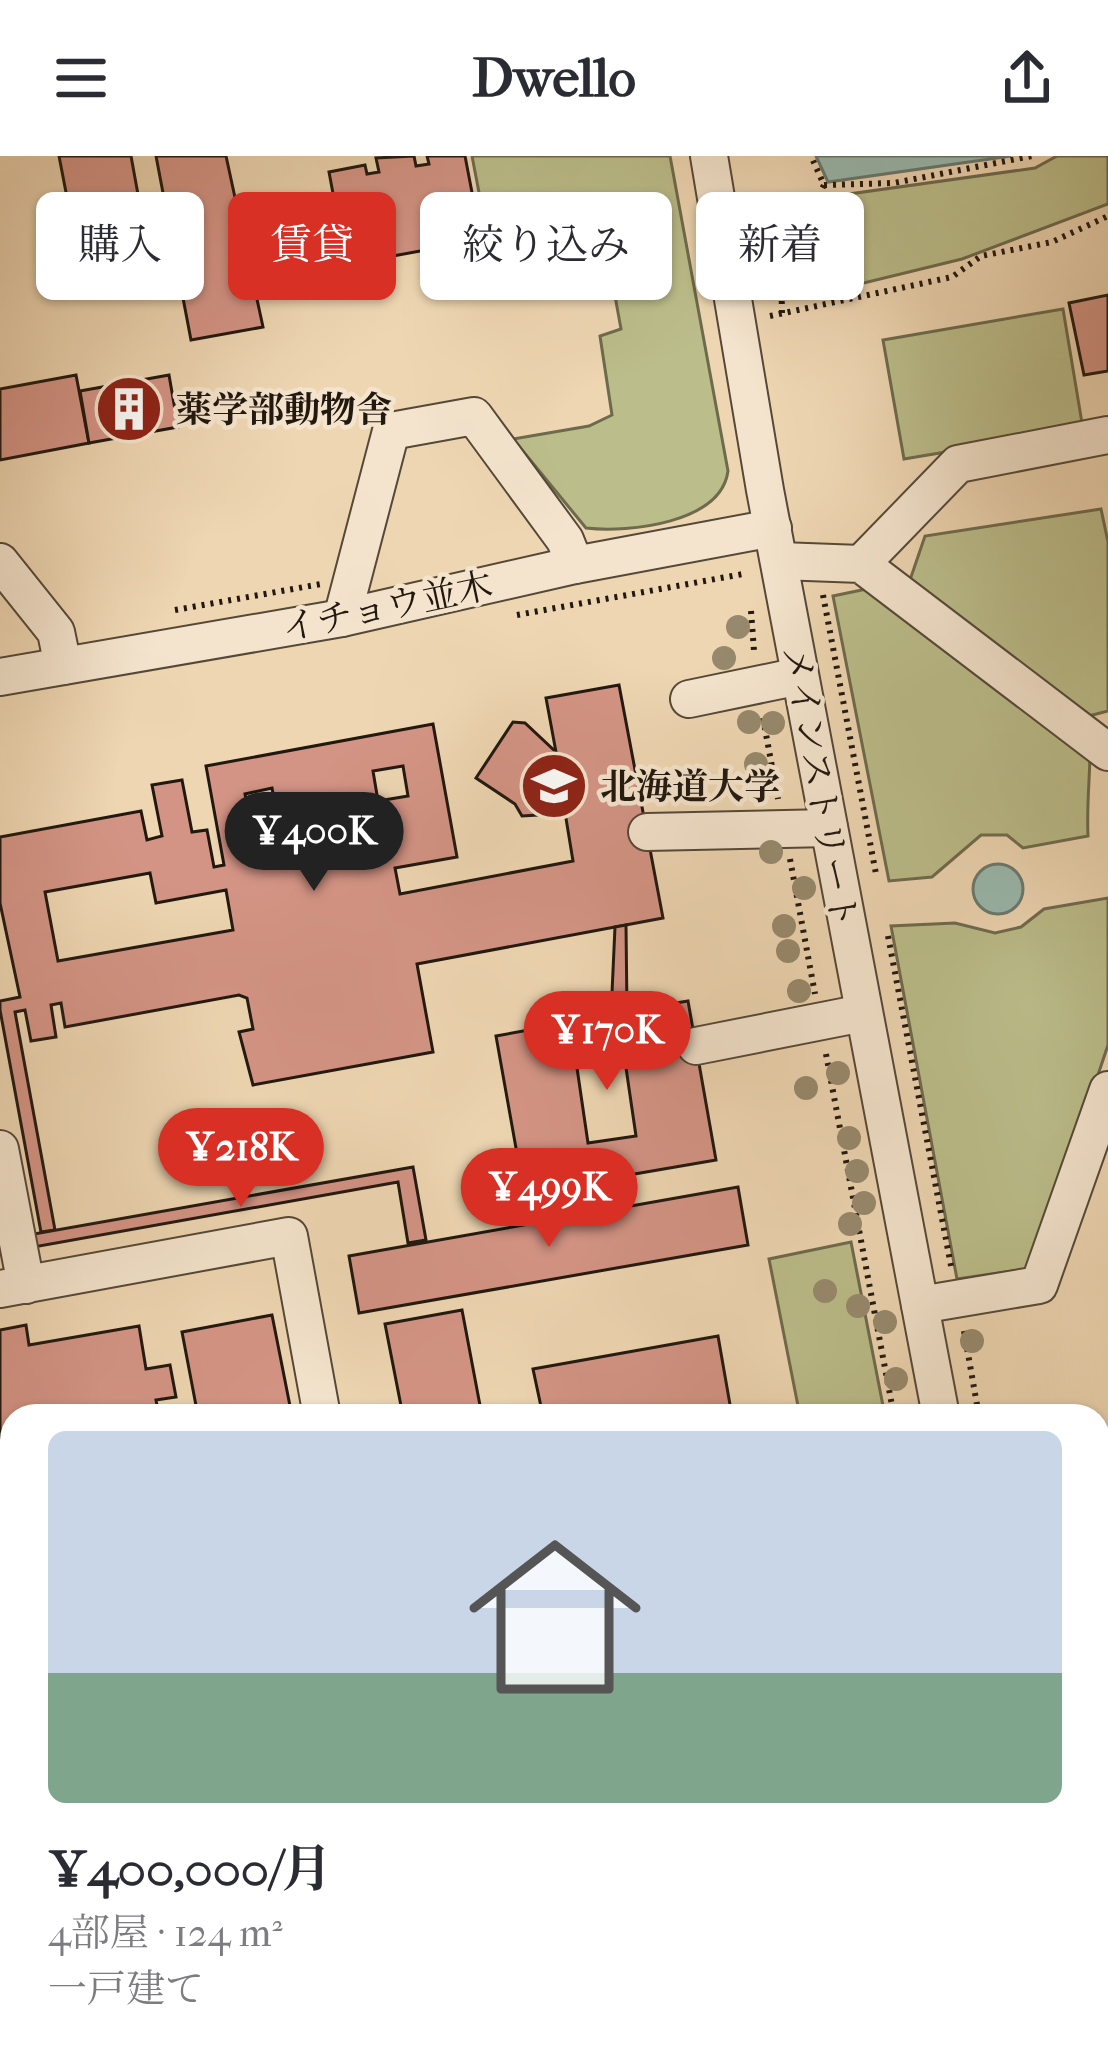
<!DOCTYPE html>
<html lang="ja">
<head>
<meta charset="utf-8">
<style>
	:root { --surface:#fff; --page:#f7f7f7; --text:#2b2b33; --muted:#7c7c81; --line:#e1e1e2; --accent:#d93025 }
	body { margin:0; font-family:"IM FELL French Canon","Noto Serif JP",serif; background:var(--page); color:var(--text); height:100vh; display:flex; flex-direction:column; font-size:45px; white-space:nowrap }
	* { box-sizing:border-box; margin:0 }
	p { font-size:39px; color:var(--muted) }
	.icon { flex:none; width:66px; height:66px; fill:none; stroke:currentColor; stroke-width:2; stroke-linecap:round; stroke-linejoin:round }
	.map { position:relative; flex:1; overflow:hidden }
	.drawer { position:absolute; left:0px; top:1248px; width:1110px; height:663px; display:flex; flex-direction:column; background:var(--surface); border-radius:36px 36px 0 0; box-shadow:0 3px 9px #0004 }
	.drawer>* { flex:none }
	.top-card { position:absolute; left:36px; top:36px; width:1038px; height:108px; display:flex; gap:24px }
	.price { position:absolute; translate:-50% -102px; padding:0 27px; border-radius:42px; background:var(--accent); color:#fff; font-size:39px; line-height:78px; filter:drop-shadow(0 3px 6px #0008) }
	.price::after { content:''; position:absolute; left:50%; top:72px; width:36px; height:27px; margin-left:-18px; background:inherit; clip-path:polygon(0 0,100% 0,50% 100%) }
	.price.on { background:#222; color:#fff }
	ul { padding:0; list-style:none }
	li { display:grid; align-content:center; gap:24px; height:636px; padding:0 48px }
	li+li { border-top:3px solid var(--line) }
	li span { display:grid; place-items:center; height:372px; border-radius:18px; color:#555 }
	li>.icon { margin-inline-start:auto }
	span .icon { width:216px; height:216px; fill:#fffc; stroke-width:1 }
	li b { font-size:51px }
	.tag { padding:0 42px; border-radius:18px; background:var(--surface); box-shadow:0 3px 9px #0004; font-size:42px; line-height:108px }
	.tag.on { background:var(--accent); color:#fff }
	header { display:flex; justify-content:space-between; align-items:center; height:156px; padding:0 48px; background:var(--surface); font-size:54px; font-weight:800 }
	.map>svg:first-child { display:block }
	.green { fill:#bbbd8a; stroke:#6e6a4d; stroke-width:3 }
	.water { fill:#99b9ae; stroke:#69796f; stroke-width:3 }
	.building { fill:#d49485; stroke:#211810; stroke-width:3; fill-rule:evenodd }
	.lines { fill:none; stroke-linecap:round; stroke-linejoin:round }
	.minor-casing { stroke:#544838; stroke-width:40 }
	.path { stroke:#211810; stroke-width:6; stroke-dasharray:3 6; stroke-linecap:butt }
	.minor { stroke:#f4e4cd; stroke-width:36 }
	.tree { fill:#97896d }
	.labels { text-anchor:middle; stroke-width:9; stroke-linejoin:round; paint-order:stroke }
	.poi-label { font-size:36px; font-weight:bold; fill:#211810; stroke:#f4e4cd; text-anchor:start }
	.street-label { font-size:36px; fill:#211810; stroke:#f4e4cd }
</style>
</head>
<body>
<header><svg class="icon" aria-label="menu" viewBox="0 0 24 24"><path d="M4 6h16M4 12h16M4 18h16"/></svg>Dwello<svg class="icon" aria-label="share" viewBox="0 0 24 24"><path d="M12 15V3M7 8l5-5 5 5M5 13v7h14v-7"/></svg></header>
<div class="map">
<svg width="1108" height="1909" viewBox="0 0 1108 1909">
	<rect width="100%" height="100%" fill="#eed6b2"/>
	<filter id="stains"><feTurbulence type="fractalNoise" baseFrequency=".00167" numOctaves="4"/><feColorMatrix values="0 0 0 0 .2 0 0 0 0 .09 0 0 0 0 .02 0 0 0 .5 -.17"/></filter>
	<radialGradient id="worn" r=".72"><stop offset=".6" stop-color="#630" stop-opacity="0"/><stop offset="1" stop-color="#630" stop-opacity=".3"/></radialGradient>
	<g class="green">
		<path d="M472,0h198l58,315c-7,52 -99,62 -142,57l-73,-89 76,-13 23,-11 -12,-79 21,-7 -10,-55 -98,14 -23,-38z"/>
		<path d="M1057,0h51v48l-146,55 -135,33 -34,-12 42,-84 200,-28z"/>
		<path d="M1063,153l20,120 -179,30 -21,-119z"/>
		<path d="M1101,353l7,33v169l-19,5c4,41 -3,78 -1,120l-65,12 -16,-13h-26l-49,42 -43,4 -56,-285 77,-16 15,-44z"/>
		<path d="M1108,742v147l-75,223 -76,11 -66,-353 64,-3 40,10 26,-6 23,-18z"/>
		<path d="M851,1086l34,174h-85l-31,-157z"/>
	</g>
	<g class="water">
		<path d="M816,0h195l-183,26z"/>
		<circle cx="998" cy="733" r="25"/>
	</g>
	<g class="building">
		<path d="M59,0h72l8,44 -69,13z"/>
		<path d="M156,0h70l37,171 -72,13z"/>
		<path d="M414,0l2,10 13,-2 -2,-8h38l18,94 -39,8 -2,-11 -60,11 2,9 -36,7 -19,-102 36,-7 2,9 12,-2 -3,-14z"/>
		<path d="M1108,139v76l-24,4 -15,-72z"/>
		<path d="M76,219l13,68 -89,17v-71z"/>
		<path d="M169,219l9,52 -89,16 -9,-52z"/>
		<path d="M619,529l44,233 -246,46 16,88 -180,33 -14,-53 14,-3 -6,-31 -8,-3 -174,32 -4,-24 -10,2 5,32 -25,4 -6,-31 -10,2 40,218 -14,2 -41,-222v-9l20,-4 -20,-94v-66l141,-26 6,29 15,-4 -10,-51 30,-5 10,52 15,-2 7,37 10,-2 -18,-99 227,-42 24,133 -62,11 5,26 173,-33 -11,-67 -15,3 -9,18 -16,1 -7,-12 -39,-26 37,-56 12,1 31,29 -10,-54zM403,610l5,30 -30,5 -5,-30zM272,632l6,32 -27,5 -6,-31zM343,653l4,21 -30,6 -4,-21zM150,717l6,30 70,-13 7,40 -175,31 -13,-69z"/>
		<path d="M626,769l1,86 61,-10 28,159 -192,33 -28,-157 115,-21 4,-88zM625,905l11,75 -48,7 -11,-75z"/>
		<path d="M413,1011l13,73 -18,3 -10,-61 -398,71v-13z"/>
		<path d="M738,1031l10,58 -389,68 -10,-57z"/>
		<path d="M462,1154l20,106h-79l-18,-92z"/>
		<path d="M272,1159l20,101h-94l-16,-84z"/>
		<path d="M26,1169l3,20 110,-19 7,43 24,-4 6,32 -20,3 3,16h-147v49l-12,2v-137z"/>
		<path d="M718,1180l14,80h-189l-10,-47z"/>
		<path d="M11,1359l1,4v318l-12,-3v-317z"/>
		<path d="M1108,1360v195l-10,-53v-140z"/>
		<path d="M12,1720v154l-12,3v-154z"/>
		<path d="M23,1899h55l1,10h-78l23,-4z"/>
		<path d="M143,1899h95l1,10h-82z"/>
		<path d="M323,1899h125l2,10h-126z"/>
		<path d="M740,1899h91l2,10h-92z"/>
	</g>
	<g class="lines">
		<defs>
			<g id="minor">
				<path d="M709,0l56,334 176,926"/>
				<path d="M780,405l81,3 247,188"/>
				<path d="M0,406l56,70 7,34"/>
				<path d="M861,408l97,-100 150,-29"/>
				<path d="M342,462l49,-187 83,-15 91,124 10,25"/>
				<path d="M0,521l342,-59 233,-53 198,-37"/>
				<path d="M689,543l111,-23"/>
				<path d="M647,676l182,-4"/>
				<path d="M696,890l167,-33"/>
				<path d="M0,993l26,136"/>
				<path d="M0,1133l289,-53 33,180"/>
				<path d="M920,1149l119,-20 69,-195"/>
				<path d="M1098,1849l10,-1"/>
				<path d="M0,1888l12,-2"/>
				<path d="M120,1899l15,10"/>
				<path d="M251,1899l2,10"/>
				<path d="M1060,1899l2,10"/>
			</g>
		</defs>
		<use href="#minor" class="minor-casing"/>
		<g class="path">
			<path d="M824,29l70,-2 138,-27"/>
			<path d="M782,157l-1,-43 43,-85 -13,-29"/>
			<path d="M770,160l182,-39 29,-21 71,-14 56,-26"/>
			<path d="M823,439l53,279"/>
			<path d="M175,454l146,-26"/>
			<path d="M751,455l3,40"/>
			<path d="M517,459l226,-41"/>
			<path d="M763,562l15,81"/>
			<path d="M790,703l25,135"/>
			<path d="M888,780l64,335"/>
			<path d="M826,898l68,362"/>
			<path d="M964,1175l15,85"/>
			<path d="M1098,1897l2,12"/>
			<path d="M1014,1899l2,10"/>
		</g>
		<use href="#minor" class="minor"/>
	</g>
	<g class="tree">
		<circle cx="738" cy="471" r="12"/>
		<circle cx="724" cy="502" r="12"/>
		<circle cx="749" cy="566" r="12"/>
		<circle cx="773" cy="567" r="12"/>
		<circle cx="756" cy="608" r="12"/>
		<circle cx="771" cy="696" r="12"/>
		<circle cx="804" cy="732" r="12"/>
		<circle cx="784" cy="770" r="12"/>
		<circle cx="788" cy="795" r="12"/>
		<circle cx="799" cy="835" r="12"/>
		<circle cx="838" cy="917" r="12"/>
		<circle cx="806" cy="932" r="12"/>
		<circle cx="849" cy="982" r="12"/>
		<circle cx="857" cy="1015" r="12"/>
		<circle cx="864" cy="1047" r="12"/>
		<circle cx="850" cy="1068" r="12"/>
		<circle cx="825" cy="1135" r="12"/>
		<circle cx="858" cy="1150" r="12"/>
		<circle cx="885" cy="1166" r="12"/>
		<circle cx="972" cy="1185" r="12"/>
		<circle cx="896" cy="1223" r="12"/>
	</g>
	<defs>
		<symbol id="building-disc" viewBox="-11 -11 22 22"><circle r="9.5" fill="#8f2418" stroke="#f4e4cd"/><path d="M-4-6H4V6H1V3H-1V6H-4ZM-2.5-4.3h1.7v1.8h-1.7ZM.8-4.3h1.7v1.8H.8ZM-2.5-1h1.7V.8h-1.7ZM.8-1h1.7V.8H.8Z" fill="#fff"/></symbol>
		<symbol id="university-disc" viewBox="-11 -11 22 22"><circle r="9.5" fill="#8f2418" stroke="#f4e4cd"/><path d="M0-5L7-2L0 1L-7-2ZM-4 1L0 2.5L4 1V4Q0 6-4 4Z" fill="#fff"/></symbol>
	</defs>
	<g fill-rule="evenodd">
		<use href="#building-disc" x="91" y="215" width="76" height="76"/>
		<use href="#university-disc" x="516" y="592" width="76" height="76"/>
	</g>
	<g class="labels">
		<g class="poi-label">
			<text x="176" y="266">薬学部動物舎</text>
			<text x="600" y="643">北海道大学</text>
		</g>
		<g class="street-label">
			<text transform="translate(387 450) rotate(-12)" y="13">イチョウ並木</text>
			<text transform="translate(821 631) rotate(80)" y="13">メインストリート</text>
		</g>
	</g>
	<rect width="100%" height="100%" filter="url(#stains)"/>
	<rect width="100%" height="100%" fill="url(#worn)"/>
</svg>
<b class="price on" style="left:314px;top:738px">¥400K</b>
<b class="price" style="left:607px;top:937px">¥170K</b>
<b class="price" style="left:241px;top:1054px">¥218K</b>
<b class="price" style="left:549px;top:1094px">¥499K</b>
<div class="top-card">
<a class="tag">購入</a>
<a class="tag on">賃貸</a>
<a class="tag">絞り込み</a>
<a class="tag">新着</a>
</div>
<section class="drawer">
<ul>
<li><span style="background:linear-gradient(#c9d6e8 65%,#7fa58c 0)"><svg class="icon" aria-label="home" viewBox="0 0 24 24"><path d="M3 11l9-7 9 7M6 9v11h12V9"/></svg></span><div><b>¥400,000/月</b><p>4部屋 · 124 m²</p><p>一戸建て</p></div></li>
</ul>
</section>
</div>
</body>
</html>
